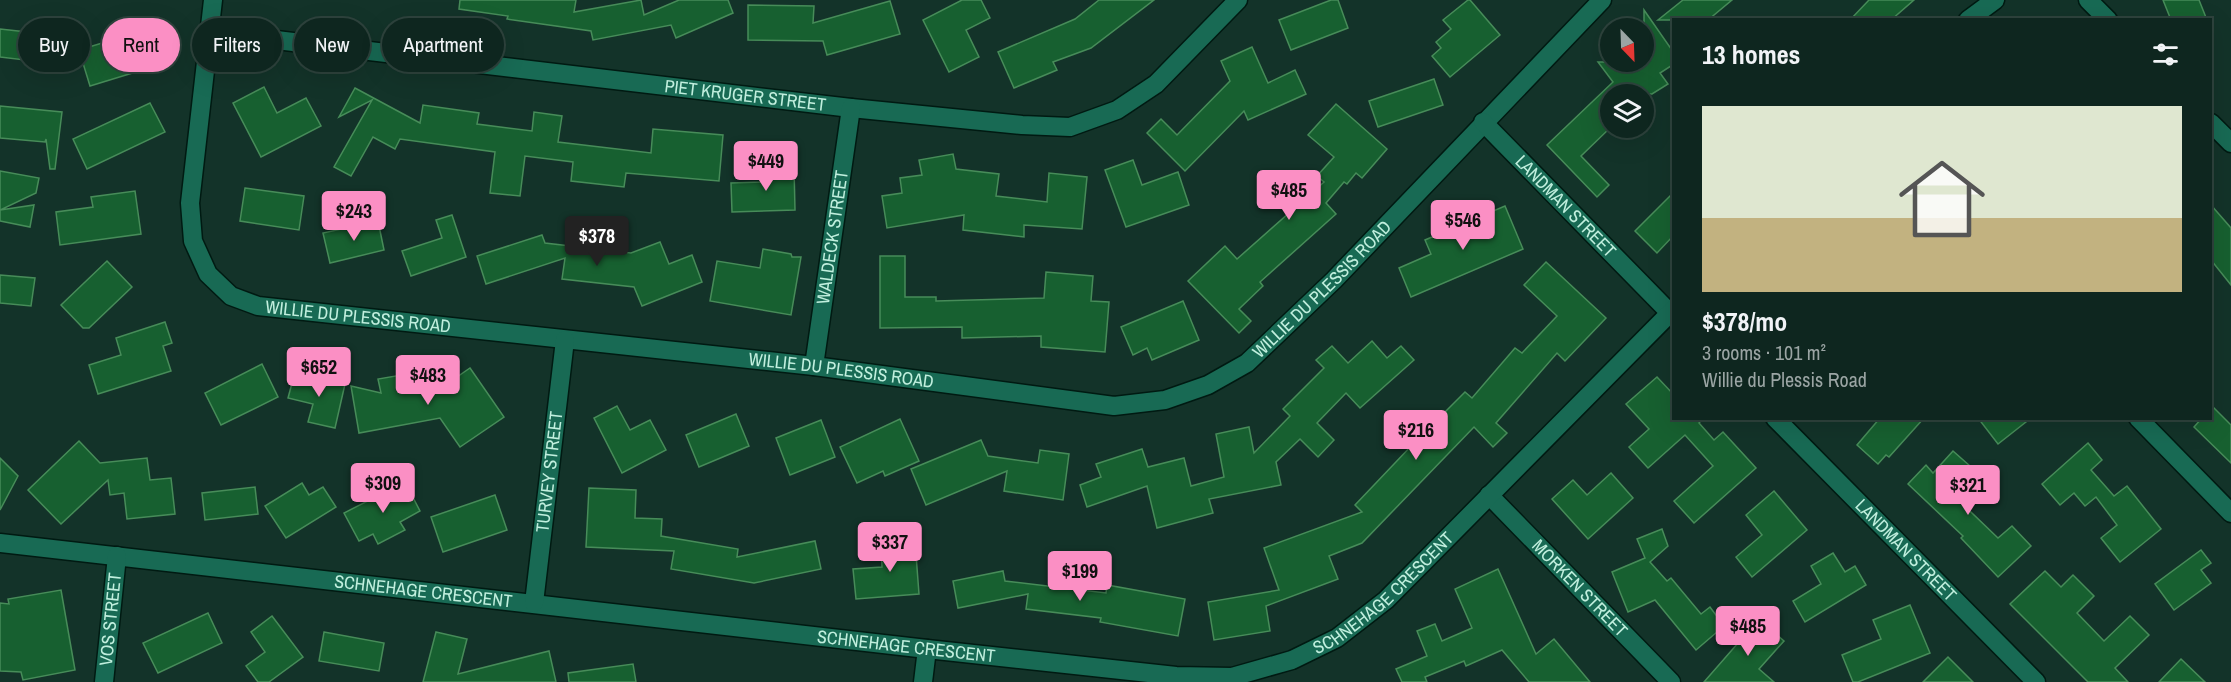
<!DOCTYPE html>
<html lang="en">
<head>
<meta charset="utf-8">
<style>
	:root { --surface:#0e261f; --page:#1c322c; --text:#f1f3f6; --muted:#9ba5a4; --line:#2e433d; --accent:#fb8fc4 }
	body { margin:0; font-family:"Archivo Narrow",sans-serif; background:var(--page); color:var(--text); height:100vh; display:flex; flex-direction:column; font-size:22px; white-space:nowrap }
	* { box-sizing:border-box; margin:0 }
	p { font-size:20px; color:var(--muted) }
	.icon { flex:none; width:33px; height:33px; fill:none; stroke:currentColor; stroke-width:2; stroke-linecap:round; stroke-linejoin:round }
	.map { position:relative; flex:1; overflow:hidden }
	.details { position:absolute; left:1672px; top:18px; width:540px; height:402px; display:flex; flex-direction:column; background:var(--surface); border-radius:0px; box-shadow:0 6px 24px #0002,0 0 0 2px var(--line) }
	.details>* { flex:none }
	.banner { position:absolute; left:18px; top:18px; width:570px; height:54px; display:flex; gap:12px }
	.needle { width:39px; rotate:157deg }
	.tools { position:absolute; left:1600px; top:18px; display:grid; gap:12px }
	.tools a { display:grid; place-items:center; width:54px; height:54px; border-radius:50%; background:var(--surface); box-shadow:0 6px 24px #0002,0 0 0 2px var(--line); font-size:30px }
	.price { position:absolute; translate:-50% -51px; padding:0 14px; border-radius:6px; background:var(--accent); color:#111; font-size:20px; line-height:39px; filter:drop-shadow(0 2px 3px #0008) }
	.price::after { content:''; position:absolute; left:50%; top:36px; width:18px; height:14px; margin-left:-9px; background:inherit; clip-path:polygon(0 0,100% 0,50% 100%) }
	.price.selected { background:#222; color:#fff }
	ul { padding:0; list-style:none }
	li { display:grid; align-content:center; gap:12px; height:318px; padding:0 30px }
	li+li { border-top:2px solid var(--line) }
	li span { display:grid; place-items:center; height:186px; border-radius:0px; color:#555 }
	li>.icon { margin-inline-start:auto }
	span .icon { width:108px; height:108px; fill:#fffc; stroke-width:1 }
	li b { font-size:26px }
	h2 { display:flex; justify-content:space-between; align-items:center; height:72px; padding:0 30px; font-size:26px }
	.chip { padding:0 21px; border-radius:27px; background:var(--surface); box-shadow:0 6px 24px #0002,0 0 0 2px var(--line); font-size:21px; line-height:54px }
	.chip.selected { background:var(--accent); color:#111 }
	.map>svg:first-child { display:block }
	.building { fill:#176030; stroke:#478c59; stroke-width:1.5 }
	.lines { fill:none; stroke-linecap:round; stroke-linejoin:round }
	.minor-casing { stroke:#001a12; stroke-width:21 }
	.minor { stroke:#186a54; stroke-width:18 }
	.labels { text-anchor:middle; stroke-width:4.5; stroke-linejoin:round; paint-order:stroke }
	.street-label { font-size:18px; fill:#c1efde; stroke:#001a12 }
</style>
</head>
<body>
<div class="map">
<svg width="2231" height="682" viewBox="0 0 2231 682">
	<rect width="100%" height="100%" fill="#133329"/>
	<g class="building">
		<path d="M460,0h116l-2,12 67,-12 3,15 35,-15h49l5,13 -57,25 -5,-13 -78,15 -2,-9 -84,-12 1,-3 -49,-7z"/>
		<path d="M962,0h19l9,18 -24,12 13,27 -30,15 -26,-52z"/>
		<path d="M1099,0h55l-63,48 -38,14 4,8 -43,18 -16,-36 77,-33z"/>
		<path d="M1331,0h7l10,28 -57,22 -12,-30z"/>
		<path d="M1468,0h2l30,35 -50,42 -18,-21 9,-8 -5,-6 15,-13 -8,-9z"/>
		<path d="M1683,0h49l-24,20h-50z"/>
		<path d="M1869,0h45l-23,20h-41z"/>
		<path d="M2163,0h36l8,20h-36z"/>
		<path d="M890,1l10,33 -73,21 -4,-14 -75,-1v-35l66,1 -1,17z"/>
		<path d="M1644,10l30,43v11l-14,9 8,11 -16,10h-41v33l-30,29 28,29 -12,12 -50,-52 66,-63 -15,-20h46z"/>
		<path d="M152,28l10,36 -72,22 -11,-36z"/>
		<path d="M0,29l54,6 -4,28 -50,-6z"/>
		<path d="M1252,47l16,36 27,-13 11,24 -58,26 -4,-9 -59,60 -38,-38 14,-14 16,16 53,-54 -9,-20z"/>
		<path d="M1434,79l9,26 -65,22 -9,-26z"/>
		<path d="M264,87l13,26 29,-15 15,28 -60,31 -28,-54z"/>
		<path d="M355,88l65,35 3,-18 56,8 -2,11 55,7 2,-19 28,4 -4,26 93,11 2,-24 70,6 -4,46 -93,-8 -2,14 -53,-6 2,-19 -48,-6 -5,40 -30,-3 5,-41 -95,-13 -5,10 -22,-12 -22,39 -17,-9 38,-67 -33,17z"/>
		<path d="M150,103l15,29 -78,37 -14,-30z"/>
		<path d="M1336,104l51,45 -25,29 -6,-5 -9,11 -3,-2 -18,21 10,11 -76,68 3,4 -24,23 12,12 -12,12 -51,-52 37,-35 12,13 87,-77 -7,-6 17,-19 -26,-22z"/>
		<path d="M0,106l62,6 -7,57h-5l-4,-30 -1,3 -45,-4z"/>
		<path d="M953,154l3,15 43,5 -3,22 51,6 2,-29 38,4 -5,52 -58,-4v12l-61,-7 1,-15 -77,13 -5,-32 20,-3 -2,-15 22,-3 -3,-15z"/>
		<path d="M1133,160l9,25 36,-13 11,33 -63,22 -21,-57z"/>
		<path d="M794,167l1,43 -63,2 -1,-29 31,-1v-14z"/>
		<path d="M0,171l39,7 -3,15 -36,17 34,-5 -4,22 -30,-6z"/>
		<path d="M245,188l59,8 -5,34 -59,-9z"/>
		<path d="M135,191l6,43 -81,11 -4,-33 37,-5 -2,-10z"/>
		<path d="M1674,192v43l-17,18 -22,-22z"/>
		<path d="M2211,205l20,23v57l-20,-25z"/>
		<path d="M1505,206l18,43 -112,48 -12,-29 32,-14 -6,-14z"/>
		<path d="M452,215l14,42 -55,19 -9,-25 40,-13 -6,-18z"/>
		<path d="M378,221l6,29 -54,13 -7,-30z"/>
		<path d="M542,235l3,8 86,10 29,-11 9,22 23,-9 10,27 -60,24 -8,-19 -72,-8 3,-21 -79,26 -9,-28z"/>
		<path d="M763,249l28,5 1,3h9l-10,58 -81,-14 7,-40 43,7z"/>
		<path d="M880,256h25v41h31v4l108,-3 2,-26 47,4 -2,25 18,1 -4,50 -64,-5v-11l-79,2v-11l-82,1z"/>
		<path d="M107,261l25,26 -43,41h-6l-22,-23z"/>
		<path d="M1546,262l60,56 -41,43 -8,-8 -61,70 11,10 -14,14 -19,-20 -112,116 -33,13 9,23 -72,27 4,25 -56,9 -6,-38 71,-12 -15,-42 98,-36 -7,-7 59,-62 51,-51 7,6 43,-50 7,5 35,-37 -33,-31z"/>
		<path d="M0,275l35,3 -4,28 -31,-3z"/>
		<path d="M1183,301l16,39 -47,20 -5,-12 -14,7 -12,-28z"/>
		<path d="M165,322l7,21 -9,3 8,25 -73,23 -9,-29 32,-10 -5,-17z"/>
		<path d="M1372,341l15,17 14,-12 13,14 -54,48 -14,-15 -29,30 17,17 -16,17 -18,-18 -24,23 5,23 -72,14 4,14 -56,15 -10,-42 -60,21 -7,-22 21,-8 -5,-13 46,-15 6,18 36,-9 7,28 33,-9 -8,-43 33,-7 5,26 36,-37 -7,-7 41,-41 -8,-8 16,-14 16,17z"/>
		<path d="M262,364l16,33 -57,28 -16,-32z"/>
		<path d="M470,368l34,49 -44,30 -20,-29 -81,15 -8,-47 30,7 -3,-14 35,-6 3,20 25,-5z"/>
		<path d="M295,372l50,12 -10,44 -27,-6 5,-18 -25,-6z"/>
		<path d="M1657,377l17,18v23h29l-4,5 15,17 9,-8 33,36 -62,55 -20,-22 39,-35 -28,-31 -37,33 -19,-21 20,-18 -23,-25z"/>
		<path d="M2211,405l20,20v38l-37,-36 8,-9h9z"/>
		<path d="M617,406l13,24 20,-10 16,30 -44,23 -28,-55z"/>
		<path d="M736,414l13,32 -50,21 -13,-32z"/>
		<path d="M1880,418h44l-35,39 -3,-2 -8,9 -21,-19z"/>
		<path d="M1978,418h53l-33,26z"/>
		<path d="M900,419l19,42 -34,15 -2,-5 -26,12 -17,-36z"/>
		<path d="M821,420l14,37 -45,18 -14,-37z"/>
		<path d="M981,440l7,16 50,7 2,-13 29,4 -6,46 -59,-9 3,-20 -81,34 -15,-36z"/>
		<path d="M79,441l21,22 47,-5 3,22 21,-2 4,36 -48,5 -3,-26 -14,2 -2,-15 -47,44 -33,-34z"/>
		<path d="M2088,443l14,17 -11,10 23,26 13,-10 34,43 -41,33 -19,-24 16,-13 -21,-28 -11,9 -11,-13 -14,12 -18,-21z"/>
		<path d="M1953,451l17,15 -22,24 50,48 14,-12 19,20 -33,31 -37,-39 2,-2 -55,-52 18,-19 7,8z"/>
		<path d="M0,458l18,18 -18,34z"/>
		<path d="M1611,473l22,25 -45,41 -36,-40 21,-19 14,15z"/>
		<path d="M405,482l15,29 -20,11 5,8 -27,14 -5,-10 -14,7 -15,-28z"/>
		<path d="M302,483l7,12 14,-8 13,20 -50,31 -21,-32z"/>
		<path d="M255,487l3,27 -53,6 -3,-27z"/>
		<path d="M589,488l47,2 -1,28 27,1 -1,17 77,13 -1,8 78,-16 6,28 -67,14 -83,-14 3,-18 -88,-4z"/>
		<path d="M1774,491l33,39 -55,47 -16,-20 26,-22 -16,-20z"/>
		<path d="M495,495l12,35 -64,22 -12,-35z"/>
		<path d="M1662,529l6,17 -18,16 17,19 4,-3 30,36 9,-7 14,19 -28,24 -41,-50 -27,12 -16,-40 33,-14 -8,-19z"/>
		<path d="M915,541l4,53 -63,5 -3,-30 29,-2 -1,-23z"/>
		<path d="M2201,550l10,13 -10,7 10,13 -37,27 -19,-26z"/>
		<path d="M1833,553l12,19 10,-6 11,19 -61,37 -12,-21 28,-17 -10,-18z"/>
		<path d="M1498,569l38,85 18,-15 36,43h-61l-27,-32 -36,16 -2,-5 -39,16 2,5h-25l-6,-13 31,-13 -10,-25 18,-7 7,17 30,-13 -17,-39z"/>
		<path d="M1003,571l2,10 101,12 1,-8 78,14 -7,37 -78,-14 1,-4 -75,-9 2,-15 -70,14 -5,-27z"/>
		<path d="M2045,571l16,16 12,-12 21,21 -17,17 27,28 26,-25 19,19 -34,33 13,14h-40l-78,-78z"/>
		<path d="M61,590l14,80 -52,10 -2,-8 -21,-1v-68l9,1 -1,-5z"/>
		<path d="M1910,605l20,48 -72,29h-5l-11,-27 39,-16 -8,-19z"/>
		<path d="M208,613l14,30 -64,30 -15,-30z"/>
		<path d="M272,616l31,41 -34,25h-11l-12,-16 19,-14 -14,-20z"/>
		<path d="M1759,619l25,22 -25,28 15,13h-70z"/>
		<path d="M324,632l60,11 -5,28 -60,-10z"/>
		<path d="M436,632l31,7 -9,35 91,-23 7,31h-133z"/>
		<path d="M1948,657l25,25h-50z"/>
		<path d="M2181,659l24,23h-46z"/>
		<path d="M633,664l3,18h-67l-1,-9z"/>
	</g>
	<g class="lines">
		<defs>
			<g id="minor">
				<path id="s1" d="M213,0l-23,203 3,38 15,33 23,22 27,10 556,60 300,40 51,-6 43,-15 39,-22 87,-83 268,-280"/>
				<path d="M2088,0l20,20"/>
				<path d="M1968,20l27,-20"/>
				<path id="s2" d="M209,32l642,76 171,17 48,2 47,-17 39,-26 82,-84"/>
				<path id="s3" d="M1483,122l191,195"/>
				<path d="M2211,123l20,20"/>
				<path id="s4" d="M814,366l37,-258"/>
				<path id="s5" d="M1775,418l261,264"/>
				<path d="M2138,418l93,95"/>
				<path id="s6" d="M1489,495l182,187"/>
				<path id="s7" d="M0,543l927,106 249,27 56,1 60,-17 45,-22 49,-38 288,-291"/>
				<path id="s8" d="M534,603l31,-263"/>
				<path id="s9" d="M104,682l13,-126"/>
				<path d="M923,682l4,-33"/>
			</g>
		</defs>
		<use href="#minor" class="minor-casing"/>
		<use href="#minor" class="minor"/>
	</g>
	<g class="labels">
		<g class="street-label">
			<text dy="6" stroke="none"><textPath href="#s2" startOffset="540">PIET KRUGER STREET</textPath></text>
			<text dy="6" stroke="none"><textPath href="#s3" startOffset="118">LANDMAN STREET</textPath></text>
			<text dy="6" stroke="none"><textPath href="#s4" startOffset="130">WALDECK STREET</textPath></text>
			<text dy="6" stroke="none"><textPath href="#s1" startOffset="1448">WILLIE DU PLESSIS ROAD</textPath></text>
			<text dy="6" stroke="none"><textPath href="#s1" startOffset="440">WILLIE DU PLESSIS ROAD</textPath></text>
			<text dy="6" stroke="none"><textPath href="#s1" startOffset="926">WILLIE DU PLESSIS ROAD</textPath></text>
			<text dy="6" stroke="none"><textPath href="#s8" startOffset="132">TURVEY STREET</textPath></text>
			<text dy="6" stroke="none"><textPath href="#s5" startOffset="186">LANDMAN STREET</textPath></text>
			<text dy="6" stroke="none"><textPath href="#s6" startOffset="130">MORKEN STREET</textPath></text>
			<text dy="6" stroke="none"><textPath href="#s7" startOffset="426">SCHNEHAGE CRESCENT</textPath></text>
			<text dy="6" stroke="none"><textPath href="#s7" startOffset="1416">SCHNEHAGE CRESCENT</textPath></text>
			<text dy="6" stroke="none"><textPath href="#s9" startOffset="63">VOS STREET</textPath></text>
			<text dy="6" stroke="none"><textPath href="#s7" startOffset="912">SCHNEHAGE CRESCENT</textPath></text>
		</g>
	</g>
</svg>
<div class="tools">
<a><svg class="needle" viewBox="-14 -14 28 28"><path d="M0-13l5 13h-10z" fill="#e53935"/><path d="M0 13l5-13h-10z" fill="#9ba5a4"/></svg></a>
<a><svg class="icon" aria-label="layers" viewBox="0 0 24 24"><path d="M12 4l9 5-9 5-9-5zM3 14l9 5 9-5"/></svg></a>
</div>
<b class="price" style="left:766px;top:192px">$449</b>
<b class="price" style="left:1289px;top:221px">$485</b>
<b class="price" style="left:354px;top:242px">$243</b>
<b class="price" style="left:1463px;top:251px">$546</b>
<b class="price selected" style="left:597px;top:267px">$378</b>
<b class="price" style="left:319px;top:398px">$652</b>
<b class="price" style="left:428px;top:406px">$483</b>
<b class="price" style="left:1416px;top:461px">$216</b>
<b class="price" style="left:383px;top:514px">$309</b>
<b class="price" style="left:1968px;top:516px">$321</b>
<b class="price" style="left:890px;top:573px">$337</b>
<b class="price" style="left:1080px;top:602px">$199</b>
<b class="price" style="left:1748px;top:657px">$485</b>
<div class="banner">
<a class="chip">Buy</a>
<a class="chip selected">Rent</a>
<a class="chip">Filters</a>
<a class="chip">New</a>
<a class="chip">Apartment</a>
</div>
<section class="details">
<h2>13 homes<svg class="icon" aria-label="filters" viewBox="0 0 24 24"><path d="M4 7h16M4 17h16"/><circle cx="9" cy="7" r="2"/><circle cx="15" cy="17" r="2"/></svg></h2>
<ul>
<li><span style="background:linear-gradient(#dfe7d0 60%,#c2b280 0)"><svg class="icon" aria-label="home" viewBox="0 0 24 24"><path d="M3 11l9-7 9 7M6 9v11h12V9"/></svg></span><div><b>$378/mo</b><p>3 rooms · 101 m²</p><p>Willie du Plessis Road</p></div></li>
</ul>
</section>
</div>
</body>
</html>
